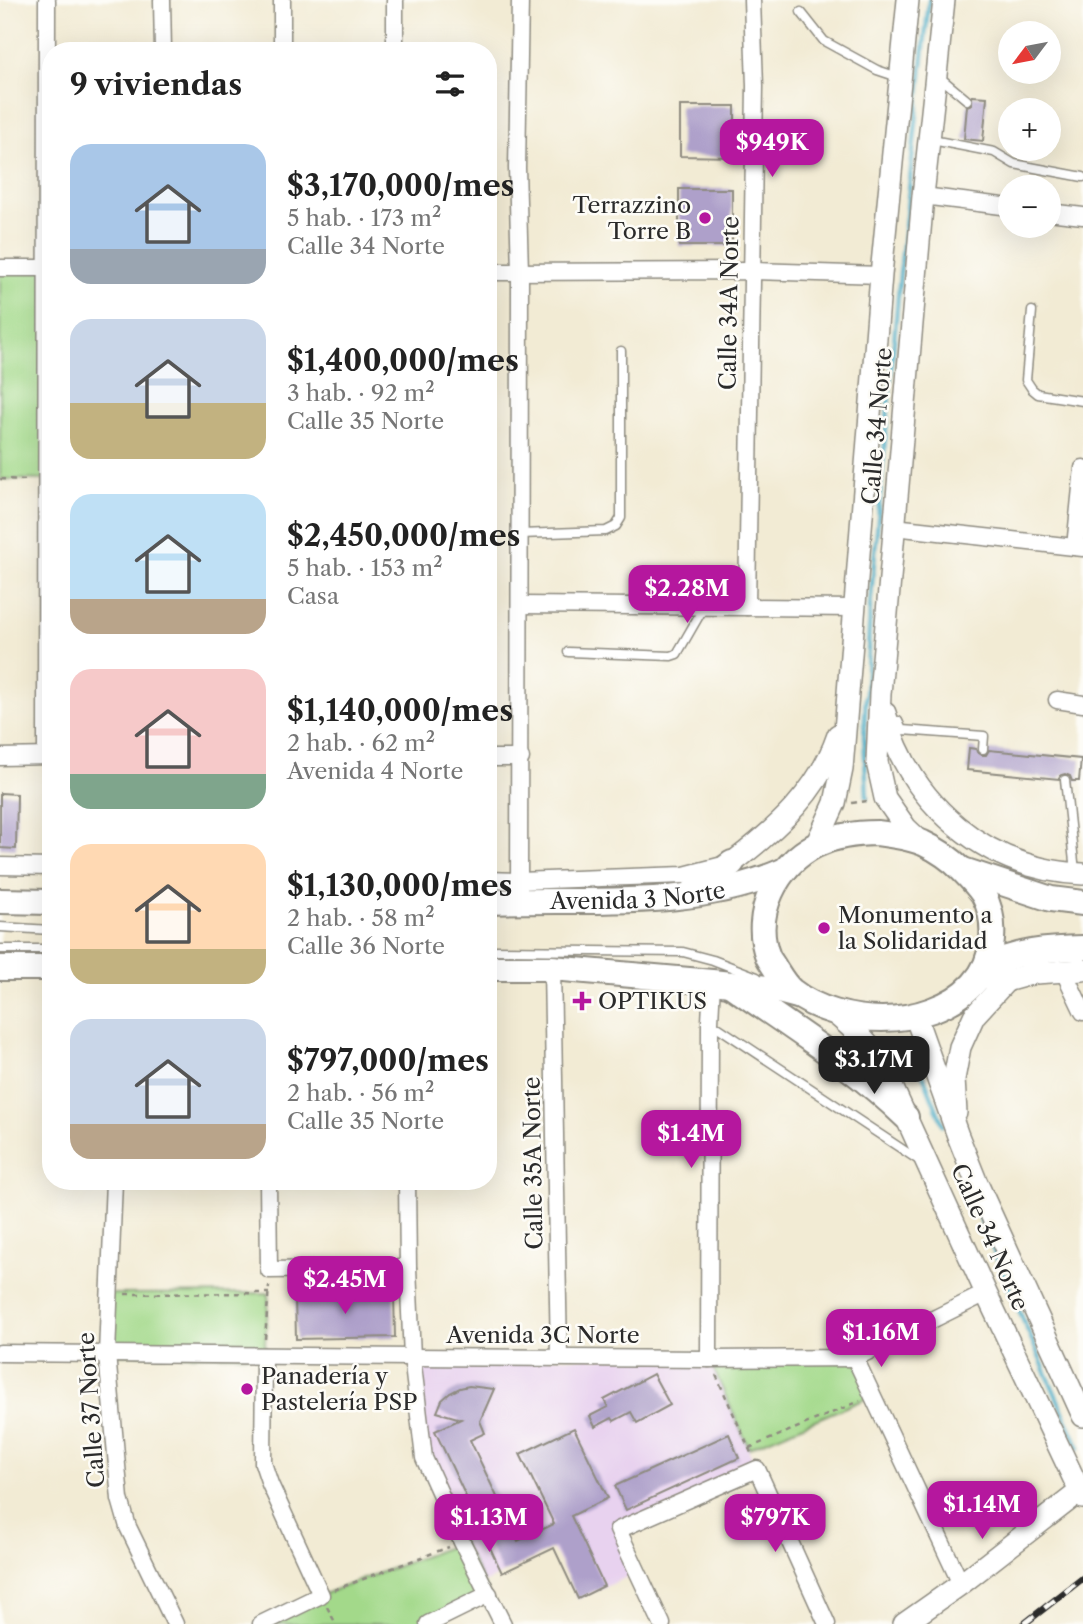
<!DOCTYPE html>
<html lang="es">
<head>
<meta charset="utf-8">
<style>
	:root { --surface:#fff; --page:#f2f2f2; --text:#222; --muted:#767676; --accent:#b5179e }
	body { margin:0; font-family:"Libre Caslon Text",serif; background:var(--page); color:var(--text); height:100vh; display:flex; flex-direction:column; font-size:26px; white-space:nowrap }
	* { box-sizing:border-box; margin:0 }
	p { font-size:23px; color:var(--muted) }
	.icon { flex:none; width:38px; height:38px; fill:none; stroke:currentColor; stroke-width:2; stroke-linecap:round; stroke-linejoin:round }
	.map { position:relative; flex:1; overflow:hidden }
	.side { position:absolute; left:42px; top:42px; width:455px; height:1148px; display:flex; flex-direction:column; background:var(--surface); border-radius:28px; box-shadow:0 7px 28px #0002 }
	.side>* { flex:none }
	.needle { width:46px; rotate:238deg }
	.fabs { position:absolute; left:998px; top:21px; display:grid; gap:14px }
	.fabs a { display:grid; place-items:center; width:63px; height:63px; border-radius:50%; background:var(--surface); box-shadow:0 7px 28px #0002; font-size:35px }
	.price { position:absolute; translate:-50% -60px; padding:0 16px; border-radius:14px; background:var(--accent); color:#fff; font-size:23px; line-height:46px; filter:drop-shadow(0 2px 4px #0008) }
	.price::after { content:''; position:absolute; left:50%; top:42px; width:21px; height:16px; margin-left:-10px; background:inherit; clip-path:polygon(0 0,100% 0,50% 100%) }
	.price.active { background:#222; color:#fff }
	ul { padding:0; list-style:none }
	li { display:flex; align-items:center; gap:21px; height:175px; padding:0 28px }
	li span { display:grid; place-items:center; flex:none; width:196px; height:140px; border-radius:21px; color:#555 }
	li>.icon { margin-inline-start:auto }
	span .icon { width:84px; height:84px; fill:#fffc; stroke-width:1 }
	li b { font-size:30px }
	h2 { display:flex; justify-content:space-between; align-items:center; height:84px; padding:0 28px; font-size:30px }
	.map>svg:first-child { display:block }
	.built { fill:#e8d2ef }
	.green { fill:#a3d98a; stroke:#67825a; stroke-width:2 }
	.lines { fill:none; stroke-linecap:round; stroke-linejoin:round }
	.stream { stroke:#46abc5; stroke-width:4.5 }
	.building { fill:#aea0ca }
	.lane-casing { stroke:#8e8b80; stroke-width:11 }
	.street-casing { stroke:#8e8b80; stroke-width:19 }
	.secondary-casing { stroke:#8e8b80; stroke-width:24 }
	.primary-casing { stroke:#8e8b80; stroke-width:28 }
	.path { stroke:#8e8b80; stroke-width:2.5; stroke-dasharray:5 5; stroke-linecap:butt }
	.lane { stroke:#fff; stroke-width:8 }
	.street { stroke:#fff; stroke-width:16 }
	.secondary { stroke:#fff; stroke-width:21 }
	.primary { stroke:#fff; stroke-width:24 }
	.rail-casing { stroke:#2b2b2b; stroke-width:7 }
	.rail { stroke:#fdfcf7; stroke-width:4.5; stroke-dasharray:13; stroke-linecap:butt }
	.poi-dot { fill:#b5179e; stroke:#fdfcf7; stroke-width:2.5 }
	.labels { text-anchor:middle; stroke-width:5; stroke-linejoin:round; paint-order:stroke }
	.poi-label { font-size:23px; fill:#2b2b2b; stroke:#fdfcf7; text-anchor:start }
	.street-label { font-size:23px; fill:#2b2b2b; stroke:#fdfcf7 }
</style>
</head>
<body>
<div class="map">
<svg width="1083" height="1624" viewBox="0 0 1083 1624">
	<rect width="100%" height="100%" fill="#fdfcf7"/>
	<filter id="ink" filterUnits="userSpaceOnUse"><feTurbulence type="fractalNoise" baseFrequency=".0143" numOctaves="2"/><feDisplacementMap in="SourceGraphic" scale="14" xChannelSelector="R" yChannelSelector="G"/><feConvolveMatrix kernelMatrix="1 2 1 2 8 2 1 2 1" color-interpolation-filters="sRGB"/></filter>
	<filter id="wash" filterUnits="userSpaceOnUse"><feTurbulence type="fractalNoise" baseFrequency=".00686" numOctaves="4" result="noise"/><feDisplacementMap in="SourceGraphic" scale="28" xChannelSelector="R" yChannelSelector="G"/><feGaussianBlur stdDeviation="1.57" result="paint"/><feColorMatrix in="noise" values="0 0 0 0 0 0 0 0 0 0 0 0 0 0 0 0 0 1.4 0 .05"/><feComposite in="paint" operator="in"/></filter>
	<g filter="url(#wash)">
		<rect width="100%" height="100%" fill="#f2ebd4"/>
		<path class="built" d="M412,1357l297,2 48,110 -139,61 20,42 -60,27 -25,-50 -70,34 -59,-125z"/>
		<g class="green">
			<path d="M0,268h46l2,212 -48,-1z"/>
			<path d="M269,1293l-5,63 -157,-2 3,-60z"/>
			<path d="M855,1358l17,38 -123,52 -40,-89z"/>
			<path d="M462,1542l27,52 -61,30h-167l60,-29z"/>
		</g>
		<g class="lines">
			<g class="stream">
				<path d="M867,797l-3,-60 6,-129 30,-334 29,-274"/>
				<path d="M911,1045l32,80"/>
				<path d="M972,1198l34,83 73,167"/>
			</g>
		</g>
		<g id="blocks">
			<g class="building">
				<path d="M972,96l15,1 -4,44 -19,-2 3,-33 5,-2z"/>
				<path d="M680,106h55v51l-55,-1z"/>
				<rect x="679" y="189" width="53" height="57"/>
				<path d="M969,748l7,1 1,3 5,3h4l3,-5 92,9 -2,22h-7l-2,-5 -5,-2 -4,1 -2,4 -92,-9z"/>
				<path d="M0,793l17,1 -1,55 -16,-1z"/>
				<path d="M394,1294l1,43 -99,2 -1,-44z"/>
				<path d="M653,1374l17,31 -33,18 -6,-11 -17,9 -2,-3 -17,9 -5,-11 18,-9 -4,-7z"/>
				<path d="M469,1386l25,3 -14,32 5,12 -15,7 48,101 36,-17 -34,-70 54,-26 34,70 -37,18 33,70 -26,13 -24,-51 -52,25 -67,-142 26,-12 -24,-7 5,-12 8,-7 10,-5z"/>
				<path d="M729,1434l10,24 -113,52 -11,-24z"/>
			</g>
		</g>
	</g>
	<g filter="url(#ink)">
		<use href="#blocks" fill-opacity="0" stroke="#8e8b80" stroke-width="2"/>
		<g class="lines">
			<defs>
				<g id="lane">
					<path d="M801,12l23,29 53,29 21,7"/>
					<path d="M937,75l30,25"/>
					<path d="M932,140l62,12 20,12 69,13"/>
					<path d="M1032,311l-6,69 6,9 6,5 45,7"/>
					<path d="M520,534l86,-3 10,-5 5,-8v-167"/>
					<path d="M568,652l103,4 6,-2 27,-47"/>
					<path d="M898,721l4,9 82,6 -1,13"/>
					<path d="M1065,780l10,91"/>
					<path d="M0,927l51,3"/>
					<path d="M0,949h51"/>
					<path d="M488,950l195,2 30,8 44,17"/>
					<path d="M710,1022l210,139"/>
				</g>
				<g id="street">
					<path d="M162,0l1,51"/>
					<path d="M395,0v51"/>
					<path d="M282,51v-51"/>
					<path d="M923,196l87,11"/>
					<path d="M1048,212l35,4"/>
					<path d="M0,268h51"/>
					<path d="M488,272l265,-1 128,4"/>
					<path d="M894,527l189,21"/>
					<path d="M1075,547l8,-79"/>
					<path d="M520,605l334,3"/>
					<path d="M747,607l8,-521 -3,-86"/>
					<path d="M1057,700l26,4"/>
					<path d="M46,756l1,-756"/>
					<path d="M0,757l51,-1"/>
					<path d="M488,758h33"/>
					<path d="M0,866l51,1"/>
					<path d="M488,880l31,1 165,-6 35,-9"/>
					<path d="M519,901l1,-630 -3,-103 3,-168"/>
					<path d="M552,968l7,389"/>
					<path d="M1063,970l20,42"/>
					<path d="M114,1181l-7,173 13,145 8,28 47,97"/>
					<path d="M268,1181l1,89 139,-2"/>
					<path d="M407,1181l1,87 4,89 12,101 38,84 41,82"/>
					<path d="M0,1353l412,4 297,2 146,-1 131,-65"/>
					<path d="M855,1358l106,226"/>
					<path d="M709,1359l1,-337 2,-40"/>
					<path d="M261,1624l60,-29 -51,-111 -7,-21 1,-107"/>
					<path d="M428,1624l61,-30"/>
					<path d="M662,1624l-44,-94 139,-61 70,155"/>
				</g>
				<g id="secondary">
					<path d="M885,713c25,92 102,157 198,161"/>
					<path d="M922,843l-16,-15 -21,-30 -8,-36 3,-68 43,-498 21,-196"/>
					<path d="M816,845l19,-42 7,-34 39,-494 27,-275"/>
					<path d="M732,863c46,-35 87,-72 106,-128"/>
					<path d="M995,984l40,-11 48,-3"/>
					<path d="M833,1012c18,15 34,29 47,48l106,233 97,205"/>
					<path d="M915,1015l43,121 18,45 107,235"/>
					<path d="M956,1113l-2,-34 6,-32 14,-31 34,-37"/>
					<path d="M904,1624l57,-40 122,-95"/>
				</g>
				<g id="primary">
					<path d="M877,833c16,2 31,4 46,10 15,7 28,16 39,27 8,8 15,15 21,24 15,27 12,67 -10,90 -21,23 -59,35 -91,35 -30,0 -66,-9 -90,-28 -7,-6 -11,-13 -16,-21 -2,-4 -6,-9 -8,-13 -17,-43 9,-92 48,-112 19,-9 40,-12 61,-12z"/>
					<path d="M963,870l88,29 32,4"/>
					<path d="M693,892l39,-29"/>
					<path d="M0,901l51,1"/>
					<path id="s1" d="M488,902c100,-4 204,9 297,-32"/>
					<path d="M985,967c33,-16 61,-18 98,-19"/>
					<path d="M0,968h51"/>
					<path d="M488,968h64l160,14 55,6 30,8"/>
					<path d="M731,985c59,42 123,81 175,132"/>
				</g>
			</defs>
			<use href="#lane" class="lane-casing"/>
			<use href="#street" class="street-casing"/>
			<use href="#secondary" class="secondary-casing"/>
			<use href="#primary" class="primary-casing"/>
			<g class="path">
				<path d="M0,479l30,1"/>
				<path d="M852,803l15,-2"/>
				<path d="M125,1294l144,-1"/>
				<path d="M265,1339l4,-53"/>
				<path d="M716,1375l36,80"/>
				<path d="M749,1448l111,-47"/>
				<path d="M334,1590l115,-43"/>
				<path d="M327,1607l9,17"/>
			</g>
			<use href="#lane" class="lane"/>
			<use href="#street" class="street"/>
			<use href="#secondary" class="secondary"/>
			<use href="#primary" class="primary"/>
			<defs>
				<path id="rail" d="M1024,1624l59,-46"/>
			</defs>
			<use href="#rail" class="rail-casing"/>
			<use href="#rail" class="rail"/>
		</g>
	</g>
	<g class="poi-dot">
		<circle cx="705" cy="218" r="7"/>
		<circle cx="824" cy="928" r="7"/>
		<path d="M578.5 990.5h7v7h7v7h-7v7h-7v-7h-7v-7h7z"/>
		<circle cx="247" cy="1389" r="7"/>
	</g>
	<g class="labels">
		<g class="poi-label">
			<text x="691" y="213" text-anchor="end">Terrazzino<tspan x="691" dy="26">Torre B</tspan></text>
			<text x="838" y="923">Monumento a<tspan x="838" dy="26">la Solidaridad</tspan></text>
			<text x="598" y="1009">OPTIKUS</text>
			<text x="261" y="1384">Panadería y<tspan x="261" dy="26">Pastelería PSP</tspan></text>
		</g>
		<g class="street-label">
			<text transform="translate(729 303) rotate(-89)" y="8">Calle 34A Norte</text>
			<text transform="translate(877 426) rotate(-85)" y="8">Calle 34 Norte</text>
			<text dy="8" stroke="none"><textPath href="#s1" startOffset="150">Avenida 3 Norte</textPath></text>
			<text transform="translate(533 1163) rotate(-91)" y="8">Calle 35A Norte</text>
			<text transform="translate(990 1237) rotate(66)" y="8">Calle 34 Norte</text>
			<text x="543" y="1343">Avenida 3C Norte</text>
			<text transform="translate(91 1410) rotate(-94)" y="8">Calle 37 Norte</text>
		</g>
	</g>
</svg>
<div class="fabs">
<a><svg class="needle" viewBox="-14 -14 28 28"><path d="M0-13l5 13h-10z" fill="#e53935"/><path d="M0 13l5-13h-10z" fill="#767676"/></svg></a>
<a>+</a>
<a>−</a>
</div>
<b class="price" style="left:772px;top:179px">$949K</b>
<b class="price" style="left:687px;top:625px">$2.28M</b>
<b class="price active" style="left:874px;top:1096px">$3.17M</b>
<b class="price" style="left:691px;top:1170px">$1.4M</b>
<b class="price" style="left:345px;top:1316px">$2.45M</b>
<b class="price" style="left:881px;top:1369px">$1.16M</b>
<b class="price" style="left:982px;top:1541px">$1.14M</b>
<b class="price" style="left:489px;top:1554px">$1.13M</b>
<b class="price" style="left:775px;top:1554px">$797K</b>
<section class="side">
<h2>9 viviendas<svg class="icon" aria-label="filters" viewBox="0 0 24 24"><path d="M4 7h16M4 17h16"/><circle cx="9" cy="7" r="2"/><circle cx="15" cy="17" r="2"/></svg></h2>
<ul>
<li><span style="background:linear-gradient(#a9c7e8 75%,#9aa5b1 0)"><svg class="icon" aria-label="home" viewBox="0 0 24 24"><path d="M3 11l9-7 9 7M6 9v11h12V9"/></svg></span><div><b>$3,170,000/mes</b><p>5 hab. · 173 m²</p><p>Calle 34 Norte</p></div></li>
<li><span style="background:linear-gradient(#c9d6e8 60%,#c2b280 0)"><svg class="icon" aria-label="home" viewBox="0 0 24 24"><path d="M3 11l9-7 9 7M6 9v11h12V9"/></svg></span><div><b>$1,400,000/mes</b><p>3 hab. · 92 m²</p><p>Calle 35 Norte</p></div></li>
<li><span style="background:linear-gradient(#bfe0f5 75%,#b9a48a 0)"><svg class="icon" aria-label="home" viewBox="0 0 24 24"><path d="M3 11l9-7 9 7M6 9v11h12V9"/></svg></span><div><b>$2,450,000/mes</b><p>5 hab. · 153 m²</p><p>Casa</p></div></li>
<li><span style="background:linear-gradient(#f6c9c9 75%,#7fa58c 0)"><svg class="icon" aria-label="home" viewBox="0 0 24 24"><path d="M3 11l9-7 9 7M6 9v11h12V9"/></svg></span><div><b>$1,140,000/mes</b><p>2 hab. · 62 m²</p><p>Avenida 4 Norte</p></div></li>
<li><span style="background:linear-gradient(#ffd9b3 75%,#c2b280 0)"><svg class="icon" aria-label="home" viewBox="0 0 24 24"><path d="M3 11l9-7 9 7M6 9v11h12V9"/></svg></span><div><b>$1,130,000/mes</b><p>2 hab. · 58 m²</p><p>Calle 36 Norte</p></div></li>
<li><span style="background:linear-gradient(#c9d6e8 75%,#b9a48a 0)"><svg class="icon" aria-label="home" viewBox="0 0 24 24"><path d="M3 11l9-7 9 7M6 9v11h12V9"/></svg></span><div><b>$797,000/mes</b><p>2 hab. · 56 m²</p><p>Calle 35 Norte</p></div></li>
</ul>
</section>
</div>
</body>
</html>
